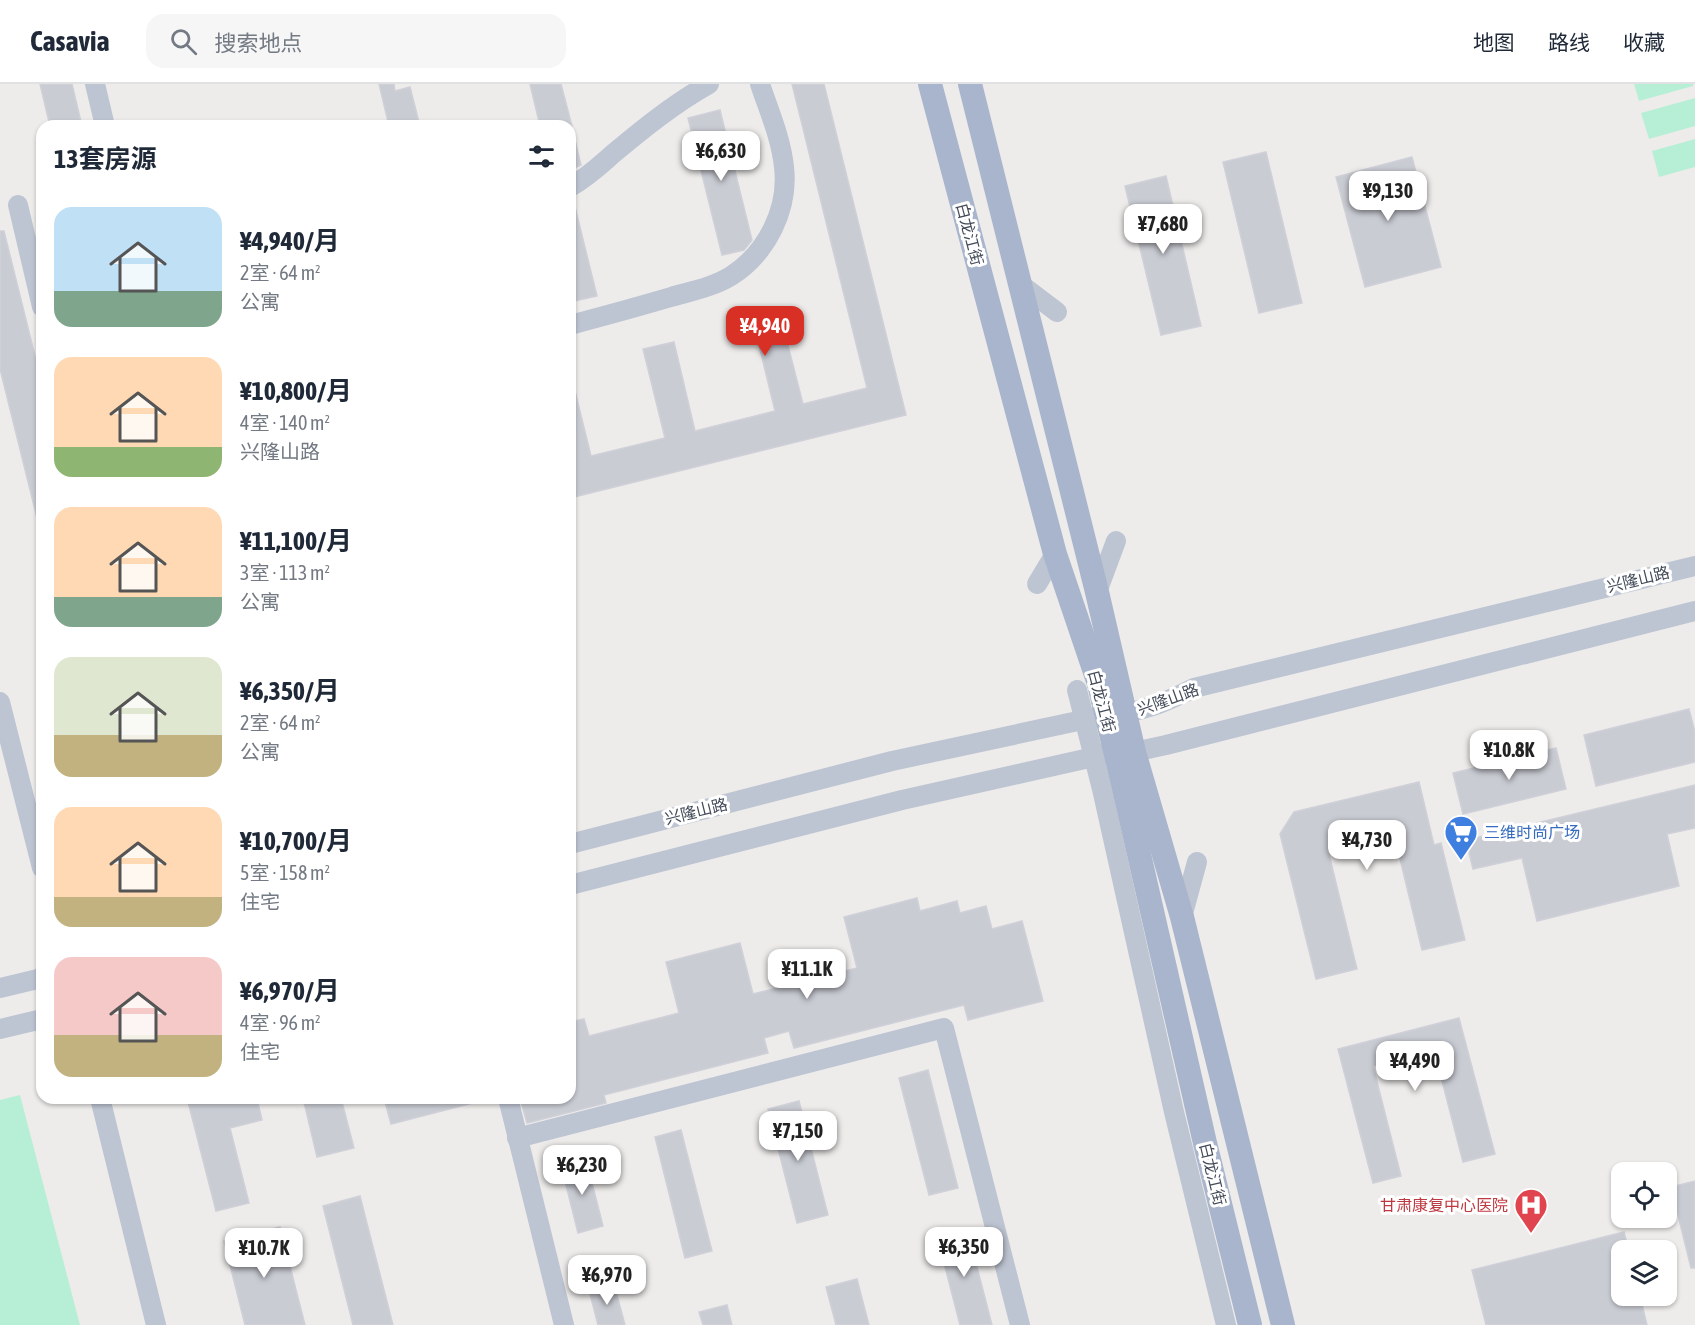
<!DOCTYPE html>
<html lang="zh">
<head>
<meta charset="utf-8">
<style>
	:root { --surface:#fff; --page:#f6f6f7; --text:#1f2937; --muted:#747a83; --line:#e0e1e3; --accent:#d93025 }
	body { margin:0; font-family:"Asap Condensed","Noto Sans SC",sans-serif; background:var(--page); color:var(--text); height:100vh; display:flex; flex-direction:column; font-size:22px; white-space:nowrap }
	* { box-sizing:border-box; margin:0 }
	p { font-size:20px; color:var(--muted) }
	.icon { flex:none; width:33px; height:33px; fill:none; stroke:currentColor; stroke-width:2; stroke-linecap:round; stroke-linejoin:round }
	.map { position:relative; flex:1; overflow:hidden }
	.panel { position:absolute; left:36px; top:36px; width:540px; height:984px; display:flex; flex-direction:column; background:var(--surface); border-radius:18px; box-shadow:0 2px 4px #0004 }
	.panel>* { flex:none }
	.controls { position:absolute; left:1611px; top:1078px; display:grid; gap:12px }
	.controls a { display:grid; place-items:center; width:66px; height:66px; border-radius:12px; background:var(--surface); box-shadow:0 2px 4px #0004; font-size:30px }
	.price { position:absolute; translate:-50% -51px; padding:0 14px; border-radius:12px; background:#fff; color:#222; font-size:20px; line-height:39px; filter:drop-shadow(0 2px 3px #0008) }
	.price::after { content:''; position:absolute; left:50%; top:36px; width:18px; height:14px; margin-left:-9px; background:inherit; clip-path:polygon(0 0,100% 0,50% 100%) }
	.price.on { background:var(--accent); color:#fff }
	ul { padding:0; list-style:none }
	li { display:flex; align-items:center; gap:18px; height:150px; padding:0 18px }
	li span { display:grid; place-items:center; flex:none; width:168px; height:120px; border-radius:18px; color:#555 }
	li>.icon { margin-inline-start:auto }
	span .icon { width:72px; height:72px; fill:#fffc; stroke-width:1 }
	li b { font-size:26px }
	h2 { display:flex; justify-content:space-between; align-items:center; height:72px; padding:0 18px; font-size:26px }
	header { display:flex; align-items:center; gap:36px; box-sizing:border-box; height:84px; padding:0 30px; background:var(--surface); border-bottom:2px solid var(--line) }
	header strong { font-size:28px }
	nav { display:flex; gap:33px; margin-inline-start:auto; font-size:21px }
	.search { width:420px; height:54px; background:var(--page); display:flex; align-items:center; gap:15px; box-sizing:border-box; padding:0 21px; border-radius:18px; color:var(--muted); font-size:22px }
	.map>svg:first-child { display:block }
	.green { fill:#b6efd6 }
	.building { fill:#caccd4; stroke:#cfd0d8; stroke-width:1.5 }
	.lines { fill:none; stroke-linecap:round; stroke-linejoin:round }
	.minor { stroke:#bec5d2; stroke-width:20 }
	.major { stroke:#a9b5cc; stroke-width:24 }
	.labels { text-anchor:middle; stroke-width:6; stroke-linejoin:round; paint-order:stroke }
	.street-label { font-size:16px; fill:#434b59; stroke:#fff }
	.shop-label { font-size:16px; fill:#366cbe; stroke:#fff; text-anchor:start }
	.health-label { font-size:16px; fill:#be3a42; stroke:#fff; text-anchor:end }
</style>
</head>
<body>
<header>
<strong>Casavia</strong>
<div class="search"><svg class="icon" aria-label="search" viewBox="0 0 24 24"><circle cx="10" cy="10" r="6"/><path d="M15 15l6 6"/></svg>搜索地点</div>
<nav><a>地图</a><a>路线</a><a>收藏</a></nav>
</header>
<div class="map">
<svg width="1695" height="1241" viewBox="0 0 1695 1241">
	<rect width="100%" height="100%" fill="#eeeceb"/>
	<g class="green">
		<path d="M1634,0h59v2l-54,15z"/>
		<path d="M1695,14v28l-46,13 -8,-26z"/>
		<path d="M1695,55v28l-36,10 -7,-26z"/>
		<path d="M20,1011l60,230h-80v-225z"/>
	</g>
	<g class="building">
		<path d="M40,0h32l10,42h-32z"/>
		<path d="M379,0h15l1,7 15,-4 10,39h-31z"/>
		<path d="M530,0h31l11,42h-32z"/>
		<path d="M792,0h32l82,331 -336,83v-111h4l17,69 74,-18 -22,-89 31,-7 21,89 80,-20 -21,-86 27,-7 22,86 64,-16z"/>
		<path d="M720,26l32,130 -8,10 -22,5 -34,-137z"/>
		<path d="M570,52h4l7,29 -11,5z"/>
		<path d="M1266,68l36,151 -43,10 -36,-151z"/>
		<path d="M1412,73l29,110 -76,20 -29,-110z"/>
		<path d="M1166,92l35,150 -40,9 -36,-149z"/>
		<path d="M574,119l23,93 -27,6v-98z"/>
		<path d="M0,147h4l38,153v137l-4,1 -38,-153z"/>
		<path d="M1689,625l6,23v30l-99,24 -12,-51z"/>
		<path d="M1556,664l10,41 -103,25 -10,-41z"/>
		<path d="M1419,698l15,63 7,-2 24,97 -43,10 -28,-116 -66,16 29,119 -41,10 -36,-145 14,-22z"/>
		<path d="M1695,701v43l-28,6 12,52 -142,35 -15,-63 -49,11 -7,-29z"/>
		<path d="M917,814l3,13 37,-10 3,12 26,-7 6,23 30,-8 21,80 -75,19 -4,-15 -170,43 -5,-17 -25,7 4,15 -164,42 2,8 -79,20 -7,-25h50v-76l14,-3 5,17 90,-23 -13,-51 74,-19 13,51 104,-26 -13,-51z"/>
		<path d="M1459,934l36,136 -32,8 -29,-112 -61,16 28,110 -28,7 -35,-134z"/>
		<path d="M928,986l30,118 -29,7 -30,-117z"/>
		<path d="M187,1014h70l5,22 -32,8 19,75 -33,8z"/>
		<path d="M303,1014h38l13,50 -37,9z"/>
		<path d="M384,1014h93v4l-86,22z"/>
		<path d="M799,1017l29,114 -31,8 -29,-114z"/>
		<path d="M681,1046l31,121 -27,7 -30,-121z"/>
		<path d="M586,1075l17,67 -25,7 -17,-68z"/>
		<path d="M1695,1097v87h-4l-20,-81z"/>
		<path d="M360,1112l33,129h-40l-30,-119z"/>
		<path d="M280,1143l25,98h-60l-21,-84z"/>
		<path d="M967,1144l25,97h-32l-23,-89z"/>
		<path d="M1624,1148l5,19h-7v45h18l7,29h-161l-14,-55z"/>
		<path d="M857,1195l12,46h-33l-10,-38z"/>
		<path d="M614,1200l11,41h-27l-9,-35z"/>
		<path d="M727,1221l5,20h-29l-4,-13z"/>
	</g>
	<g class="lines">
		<g class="minor">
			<path d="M95,0l10,42"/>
			<path d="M570,103c18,-10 29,-21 44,-34 30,-25 61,-50 95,-69"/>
			<path d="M18,121l24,102"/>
			<path d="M1020,200l37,28"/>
			<path d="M570,241c34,-9 67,-18 101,-28 21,-6 42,-10 60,-21 36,-23 58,-67 53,-109 -3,-29 -15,-56 -24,-83"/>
			<path d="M1037,500l18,-30"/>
			<path d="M1097,508l19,-51"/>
			<path d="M1077,606l25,99 72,323 52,213"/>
			<path d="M0,618l42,166"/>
			<path d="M570,760l322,-83 214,-46c35,-2 58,-12 88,-27l501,-122"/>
			<path d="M570,801l332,-85 214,-48h18l32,-7 529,-134"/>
			<path d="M1182,833l15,-55"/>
			<path d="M0,904l42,-10"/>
			<path d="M0,945l42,-10"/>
			<path d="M100,1014l56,227"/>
			<path d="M508,1014l56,227"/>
			<path d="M517,1054l427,-110 76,297"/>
		</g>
		<g class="major">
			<path d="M930,0l125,470 44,130 24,100 82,359 45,182"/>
			<path d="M970,0l127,508 37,160 48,165 101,408"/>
		</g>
	</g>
	<defs>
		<symbol id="supermarket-pin" viewBox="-11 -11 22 30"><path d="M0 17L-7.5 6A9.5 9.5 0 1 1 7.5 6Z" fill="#3f7fe0" stroke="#fff"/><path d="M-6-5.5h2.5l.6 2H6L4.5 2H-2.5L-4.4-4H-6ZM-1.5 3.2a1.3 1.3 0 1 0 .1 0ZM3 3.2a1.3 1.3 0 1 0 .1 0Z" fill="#fff"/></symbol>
		<symbol id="hospital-pin" viewBox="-11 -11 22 30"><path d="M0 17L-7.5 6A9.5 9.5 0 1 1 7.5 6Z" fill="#e0444e" stroke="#fff"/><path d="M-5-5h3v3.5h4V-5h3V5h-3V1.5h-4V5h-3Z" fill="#fff"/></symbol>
	</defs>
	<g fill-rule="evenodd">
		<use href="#supermarket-pin" x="1442" y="729" width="38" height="52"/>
		<use href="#hospital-pin" x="1512" y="1102" width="38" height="52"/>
	</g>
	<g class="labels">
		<g class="street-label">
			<text transform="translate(970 150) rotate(75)" y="6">白龙江街</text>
			<text transform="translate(1638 495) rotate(-14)" y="6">兴隆山路</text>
			<text transform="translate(1168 615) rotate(-20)" y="6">兴隆山路</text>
			<text transform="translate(1102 617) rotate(75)" y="6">白龙江街</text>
			<text transform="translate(696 727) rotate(-14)" y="6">兴隆山路</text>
			<text transform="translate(1213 1090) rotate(76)" y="6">白龙江街</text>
		</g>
		<g class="shop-label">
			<text x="1484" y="754">三维时尚广场</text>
		</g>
		<g class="health-label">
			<text x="1508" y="1127">甘肃康复中心医院</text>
		</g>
	</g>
</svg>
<div class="controls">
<a><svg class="icon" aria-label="locate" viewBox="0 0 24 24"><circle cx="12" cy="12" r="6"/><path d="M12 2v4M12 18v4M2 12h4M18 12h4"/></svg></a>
<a><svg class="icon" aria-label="layers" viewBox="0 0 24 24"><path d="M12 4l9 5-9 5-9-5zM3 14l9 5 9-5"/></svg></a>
</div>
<b class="price" style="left:721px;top:98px">¥6,630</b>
<b class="price" style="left:1388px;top:138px">¥9,130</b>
<b class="price" style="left:1163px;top:171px">¥7,680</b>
<b class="price on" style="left:765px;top:273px">¥4,940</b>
<b class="price" style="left:1509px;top:697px">¥10.8K</b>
<b class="price" style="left:1367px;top:787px">¥4,730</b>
<b class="price" style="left:807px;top:916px">¥11.1K</b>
<b class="price" style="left:1415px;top:1008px">¥4,490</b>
<b class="price" style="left:798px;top:1078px">¥7,150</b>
<b class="price" style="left:582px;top:1112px">¥6,230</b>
<b class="price" style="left:964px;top:1194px">¥6,350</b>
<b class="price" style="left:264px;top:1195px">¥10.7K</b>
<b class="price" style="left:607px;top:1222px">¥6,970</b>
<section class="panel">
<h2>13套房源<svg class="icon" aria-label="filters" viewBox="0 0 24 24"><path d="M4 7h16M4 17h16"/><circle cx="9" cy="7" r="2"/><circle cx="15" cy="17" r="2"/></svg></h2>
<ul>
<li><span style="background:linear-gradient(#bfe0f5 70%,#7fa58c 0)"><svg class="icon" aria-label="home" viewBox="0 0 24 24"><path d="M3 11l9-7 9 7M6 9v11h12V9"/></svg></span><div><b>¥4,940/月</b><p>2室 · 64 m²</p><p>公寓</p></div></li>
<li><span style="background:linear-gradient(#ffd9b3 75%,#8fb573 0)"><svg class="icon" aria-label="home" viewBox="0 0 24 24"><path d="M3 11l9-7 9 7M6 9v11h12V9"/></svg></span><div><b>¥10,800/月</b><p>4室 · 140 m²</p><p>兴隆山路</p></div></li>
<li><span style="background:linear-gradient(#ffd9b3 75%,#7fa58c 0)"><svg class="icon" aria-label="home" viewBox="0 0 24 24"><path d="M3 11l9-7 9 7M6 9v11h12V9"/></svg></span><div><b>¥11,100/月</b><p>3室 · 113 m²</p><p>公寓</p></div></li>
<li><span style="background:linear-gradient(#dfe7d0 65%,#c2b280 0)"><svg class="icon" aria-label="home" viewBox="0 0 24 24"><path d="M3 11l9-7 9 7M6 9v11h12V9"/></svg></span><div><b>¥6,350/月</b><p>2室 · 64 m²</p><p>公寓</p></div></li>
<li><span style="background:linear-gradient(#ffd9b3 75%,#c2b280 0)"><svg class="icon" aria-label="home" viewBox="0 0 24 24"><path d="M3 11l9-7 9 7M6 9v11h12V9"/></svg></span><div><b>¥10,700/月</b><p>5室 · 158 m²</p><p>住宅</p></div></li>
<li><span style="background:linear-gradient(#f6c9c9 65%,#c2b280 0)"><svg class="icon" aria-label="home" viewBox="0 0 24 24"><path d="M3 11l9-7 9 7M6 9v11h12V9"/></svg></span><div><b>¥6,970/月</b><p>4室 · 96 m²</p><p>住宅</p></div></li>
</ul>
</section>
</div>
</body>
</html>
